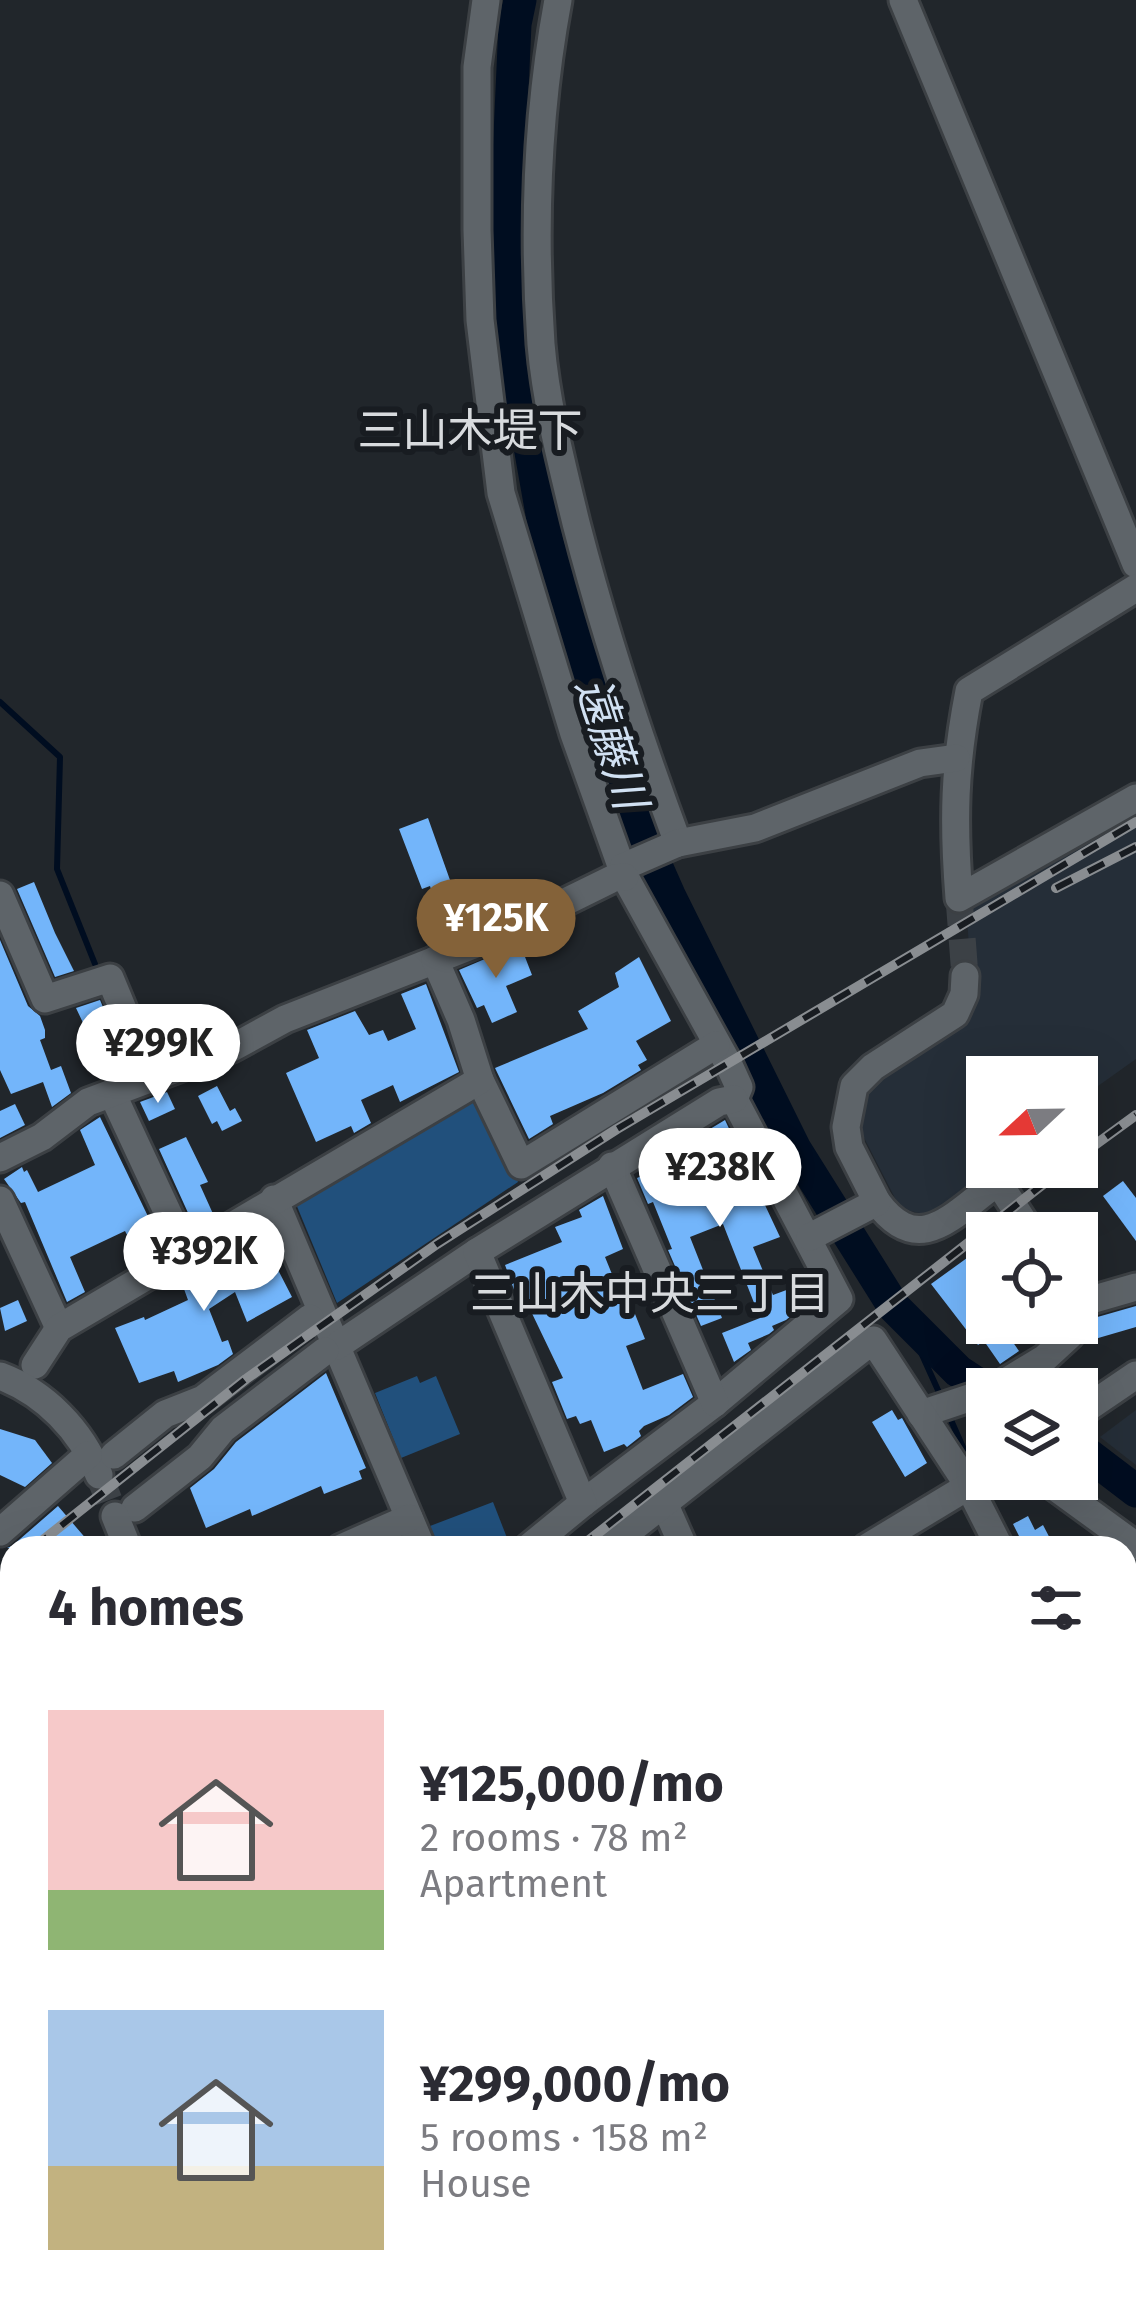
<!DOCTYPE html>
<html lang="en">
<head>
<meta charset="utf-8">
<style>
	:root { --surface:#fff; --page:#f7f7f7; --text:#2b2b33; --muted:#7c7c81; --accent:#846239 }
	body { margin:0; font-family:"Fira Sans","Noto Sans JP",sans-serif; background:var(--page); color:var(--text); height:100vh; display:flex; flex-direction:column; font-size:45px; white-space:nowrap }
	* { box-sizing:border-box; margin:0 }
	p { font-size:39px; color:var(--muted) }
	.icon { flex:none; width:66px; height:66px; fill:none; stroke:currentColor; stroke-width:2; stroke-linecap:round; stroke-linejoin:round }
	.map { position:relative; flex:1; overflow:hidden }
	.side { position:absolute; left:0px; top:1536px; width:1137px; height:771px; display:flex; flex-direction:column; background:var(--surface); border-radius:36px 36px 0 0; box-shadow:0 12px 48px #0002 }
	.side>* { flex:none }
	.needle { width:78px; rotate:248deg }
	.fabs { position:absolute; left:966px; top:1056px; display:grid; gap:24px }
	.fabs a { display:grid; place-items:center; width:132px; height:132px; border-radius:0px; background:var(--surface); box-shadow:0 12px 48px #0002; font-size:60px }
	.price { position:absolute; translate:-50% -102px; padding:0 27px; border-radius:42px; background:#fff; color:#222; font-size:39px; line-height:78px; filter:drop-shadow(0 3px 6px #0008) }
	.price::after { content:''; position:absolute; left:50%; top:72px; width:36px; height:27px; margin-left:-18px; background:inherit; clip-path:polygon(0 0,100% 0,50% 100%) }
	.price.current { background:var(--accent); color:#fff }
	ul { padding:0; list-style:none }
	li { display:flex; align-items:center; gap:36px; height:300px; padding:0 48px }
	li span { display:grid; place-items:center; flex:none; width:336px; height:240px; border-radius:0px; color:#555 }
	li>.icon { margin-inline-start:auto }
	span .icon { width:144px; height:144px; fill:#fffc; stroke-width:1 }
	li b { font-size:51px }
	h2 { display:flex; justify-content:space-between; align-items:center; height:144px; padding:0 48px; font-size:51px }
	.map>svg:first-child { display:block }
	.built { fill:#252e38 }
	.green { fill:#21507c }
	.lines { fill:none; stroke-linecap:round; stroke-linejoin:round }
	.stream { stroke:#000d20; stroke-width:6 }
	.river { stroke:#000d20; stroke-width:33 }
	.building { fill:#73b5fa }
	.minor-tunnel { stroke:#3c4146; stroke-width:27; stroke-dasharray:27 14; stroke-linecap:butt }
	.minor-casing { stroke:#3c4044; stroke-width:33 }
	.minor { stroke:#5e6469; stroke-width:27 }
	.rail-casing { stroke:#898d91; stroke-width:10 }
	.rail { stroke:#181c21; stroke-width:6; stroke-dasharray:18; stroke-linecap:butt }
	.labels { text-anchor:middle; stroke-width:12; stroke-linejoin:round; paint-order:stroke }
	.neighbourhood-label { font-size:45px; fill:#d8dbde; stroke:#181c21 }
	.water-label { font-size:45px; font-style:italic; fill:#d1e1f3; stroke:#181c21 }
</style>
</head>
<body>
<div class="map">
<svg width="1136" height="2306" viewBox="0 0 1136 2306">
	<rect width="100%" height="100%" fill="#21262b"/>
	<g class="built">
		<path d="M1136,805v254l-59,42v-24h-90v90h13l-60,40 -16,7 -14,-3 -12,-7 -42,-82 3,-30 98,-73 14,-41 -5,-76z"/>
		<path d="M1136,1410v55l-36,-28z"/>
	</g>
	<g class="green">
		<path d="M471,1091l13,4 34,87 -181,121 -41,-99z"/>
		<path d="M417,1376l3,7 16,-7 24,58 -59,24 -26,-65z"/>
		<path d="M493,1502l18,46h-72l-9,-22z"/>
		<path d="M1136,2075v81l-11,7v-79z"/>
		<path d="M340,2295h116l5,11h-117z"/>
		<path d="M467,2295h89l5,11h-88z"/>
		<path d="M825,2295h158l-2,11h-152z"/>
	</g>
	<g class="lines">
		<g class="stream">
			<path d="M0,702l60,55 -3,112 38,95"/>
			<path d="M909,1326l33,73"/>
			<path d="M947,1411l26,59"/>
			<path d="M1125,1693l11,7"/>
		</g>
		<g class="river">
			<path d="M520,0l-5,24 -7,155v144l39,219 83,265 39,88 126,254 99,158 64,64 29,19"/>
			<path d="M1077,1446l59,45"/>
		</g>
	</g>
	<g class="building">
		<path d="M428,818l39,110 -21,8 -16,-50 -8,3 -23,-60z"/>
		<path d="M34,882l21,51 19,38 -19,6 -38,-88z"/>
		<path d="M0,940l28,66 12,10 5,14v8l-5,2 11,30 10,-4 10,27 -19,14 -9,-25 -32,12 -11,-24z"/>
		<path d="M520,944l12,31 -26,11 11,26 -25,11 -8,-18 -7,3 -18,-38z"/>
		<path d="M639,957l32,64 -35,20 11,19 -9,5 3,5 -38,23 -53,23 3,8 -24,15 -34,-71 93,-39 -10,-18 41,-24 -4,-14z"/>
		<path d="M426,984l33,88 -59,30 -7,-17 -32,15 10,23 -17,10 -3,-7 -35,16 -30,-69 33,-15 -12,-28 48,-19 14,24 14,-5 5,11 28,-12 -15,-35z"/>
		<path d="M100,1000l28,67 -10,4 -4,-8 -10,4 -28,-59z"/>
		<path d="M158,1009l13,39 -10,6 -16,-39z"/>
		<path d="M217,1086l13,25 5,-3 7,13 -20,10 -5,-10 -5,3 -14,-28z"/>
		<path d="M167,1092l8,17 -26,12 -9,-19z"/>
		<path d="M15,1104l10,21 -25,13v-27z"/>
		<path d="M100,1117l57,118 -23,13 -9,-17 -55,26 15,35 -18,10 -42,-100 -4,1 -17,-24 18,-12 2,5 3,-2 11,22 57,-27 -15,-35z"/>
		<path d="M725,1120l55,117 -27,10 20,48 35,-13 6,15 -28,23 -14,6 2,4 -5,4 -21,9 3,7 -17,12 -12,-29 38,-15 -37,-94 -33,13 32,81 -21,8 -33,-76 4,-1 -19,-47 -5,2 -11,-26 54,-23 -4,-11 20,-8 -2,-4z"/>
		<path d="M186,1137l22,45 -8,3 14,31 -20,10 -35,-77z"/>
		<path d="M1123,1181l13,17v43l-33,-45z"/>
		<path d="M603,1196l20,53 -18,8 22,54 6,-2 12,30 -19,7 17,44 40,-16 10,23 -24,18 -25,11 -5,5 2,5 -14,11 -3,-3 -20,8 -13,-32 -11,4 -4,-8 -9,3 -15,-37 11,-4 -36,-75 -7,3 -15,-41 57,-23 -7,-15 27,-10 -3,-7z"/>
		<path d="M259,1233l33,64 -45,25 -12,-30 -26,17 13,33 6,-2 5,14 -15,11 -40,17 -4,-11 -35,12 -24,-55 29,-11 1,3 43,-20 -8,-22z"/>
		<path d="M967,1258l12,17 -6,4 14,19v25h7l7,10 4,-2 14,20 -19,13 -16,-23 -6,4 -47,-61z"/>
		<path d="M18,1300l9,21 -22,10 -5,-23z"/>
		<path d="M1136,1306v21l-48,14 -1,-21z"/>
		<path d="M326,1373l40,95 -7,3 3,8 -38,15 -3,-8 -69,30 -2,-7 -44,19 -16,-40 24,-19 22,-27z"/>
		<path d="M892,1410l6,10 4,-2 25,45 -22,14 -33,-55z"/>
		<path d="M0,1429l35,11 17,23 -27,24 -25,-12z"/>
		<path d="M58,1506l36,42h-87l5,-2z"/>
		<path d="M1028,1516l7,14 8,-5 12,23h-30l-12,-24z"/>
	</g>
	<g class="lines">
		<g class="minor-tunnel">
			<path d="M959,898l6,78"/>
			<path d="M99,1475l16,41"/>
		</g>
		<defs>
			<g id="minor">
				<path d="M486,0l-9,67v163l3,90 21,173 73,241 51,143 104,188 10,22 -5,12 105,200 -124,104 -132,100"/>
				<path d="M558,0c-21,113 -25,229 -17,344 5,60 21,121 35,179 28,109 63,215 102,320"/>
				<path d="M903,0l233,564"/>
				<path d="M1136,588l-167,103c-15,76 -16,130 -10,207l177,-100"/>
				<path d="M623,867l55,-24 77,-15 165,-65 36,-5"/>
				<path d="M0,895l45,104 65,-21 41,99"/>
				<path d="M480,1080l41,85 195,-120"/>
				<path d="M112,1093l74,159"/>
				<path d="M0,1158l42,-21 46,-35 144,-54 53,-29 209,-82 120,-59 11,-1"/>
				<path d="M612,1166l103,237"/>
				<path d="M274,1199l148,349"/>
				<path d="M0,1200l59,128"/>
				<path d="M877,1202c43,58 77,11 121,-20l33,51"/>
				<path d="M810,1237l67,-35 -28,-55 -3,-20 8,-41 19,-19 82,-53 9,-20 1,-18"/>
				<path d="M1077,1304l59,-17"/>
				<path d="M337,1346l140,-94"/>
				<path d="M35,1365l24,-37 421,-248 -19,-60 -26,-60"/>
				<path d="M0,1376c45,17 81,54 99,99"/>
				<path d="M994,1389l51,-31 25,-23v-12"/>
				<path d="M921,1414l66,-22"/>
				<path d="M1077,1415l59,-40"/>
				<path d="M114,1455l51,-41 38,-15 107,-81"/>
				<path d="M1044,1479l92,67"/>
				<path d="M664,1503l20,45"/>
				<path d="M135,1508l65,-51 23,-28 102,-78"/>
				<path d="M115,1516l13,32"/>
				<path d="M0,1532l88,-77"/>
				<path d="M341,1548l68,-30"/>
				<path d="M528,1548l55,-45 -106,-251 242,-150 15,-3"/>
				<path d="M607,1548l266,-208 95,145 32,63"/>
				<path d="M866,1548l121,-73"/>
				<path d="M1125,1709l11,6"/>
				<path d="M1125,1864l11,12"/>
				<path d="M0,2025l12,-10"/>
				<path d="M0,2092l12,-11"/>
				<path d="M1125,2212l11,10"/>
				<path d="M0,2273l12,-13"/>
				<path d="M326,2295l5,11"/>
				<path d="M789,2295l11,11"/>
				<path d="M218,2306l16,-11"/>
				<path d="M1046,2306l5,-11"/>
			</g>
		</defs>
		<use href="#minor" class="minor-casing"/>
		<use href="#minor" class="minor"/>
		<defs>
			<g id="rail">
				<path d="M1056,888l80,-41"/>
				<path d="M1077,1158l59,-43"/>
				<path d="M33,1548l213,-169 191,-135 180,-115 519,-307"/>
				<path d="M579,1548l486,-381"/>
				<path d="M0,1589l12,-10"/>
				<path d="M0,2046l12,-13"/>
				<path d="M0,2075l12,-12"/>
			</g>
		</defs>
		<use href="#rail" class="rail-casing"/>
		<use href="#rail" class="rail"/>
	</g>
	<g class="labels">
		<g class="neighbourhood-label">
			<text x="470" y="446">三山木堤下</text>
			<text x="650" y="1309">三山木中央三丁目</text>
		</g>
		<g class="water-label">
			<text transform="translate(612 743) rotate(72)" y="16">遠藤川</text>
		</g>
	</g>
</svg>
<div class="fabs">
<a><svg class="needle" viewBox="-14 -14 28 28"><path d="M0-13l5 13h-10z" fill="#e53935"/><path d="M0 13l5-13h-10z" fill="#7c7c81"/></svg></a>
<a><svg class="icon" aria-label="locate" viewBox="0 0 24 24"><circle cx="12" cy="12" r="6"/><path d="M12 2v4M12 18v4M2 12h4M18 12h4"/></svg></a>
<a><svg class="icon" aria-label="layers" viewBox="0 0 24 24"><path d="M12 4l9 5-9 5-9-5zM3 14l9 5 9-5"/></svg></a>
</div>
<b class="price current" style="left:496px;top:981px">¥125K</b>
<b class="price" style="left:158px;top:1106px">¥299K</b>
<b class="price" style="left:720px;top:1230px">¥238K</b>
<b class="price" style="left:204px;top:1314px">¥392K</b>
<section class="side">
<h2>4 homes<svg class="icon" aria-label="filters" viewBox="0 0 24 24"><path d="M4 7h16M4 17h16"/><circle cx="9" cy="7" r="2"/><circle cx="15" cy="17" r="2"/></svg></h2>
<ul>
<li><span style="background:linear-gradient(#f6c9c9 75%,#8fb573 0)"><svg class="icon" aria-label="home" viewBox="0 0 24 24"><path d="M3 11l9-7 9 7M6 9v11h12V9"/></svg></span><div><b>¥125,000/mo</b><p>2 rooms · 78 m²</p><p>Apartment</p></div></li>
<li><span style="background:linear-gradient(#a9c7e8 65%,#c2b280 0)"><svg class="icon" aria-label="home" viewBox="0 0 24 24"><path d="M3 11l9-7 9 7M6 9v11h12V9"/></svg></span><div><b>¥299,000/mo</b><p>5 rooms · 158 m²</p><p>House</p></div></li>
</ul>
</section>
</div>
</body>
</html>
